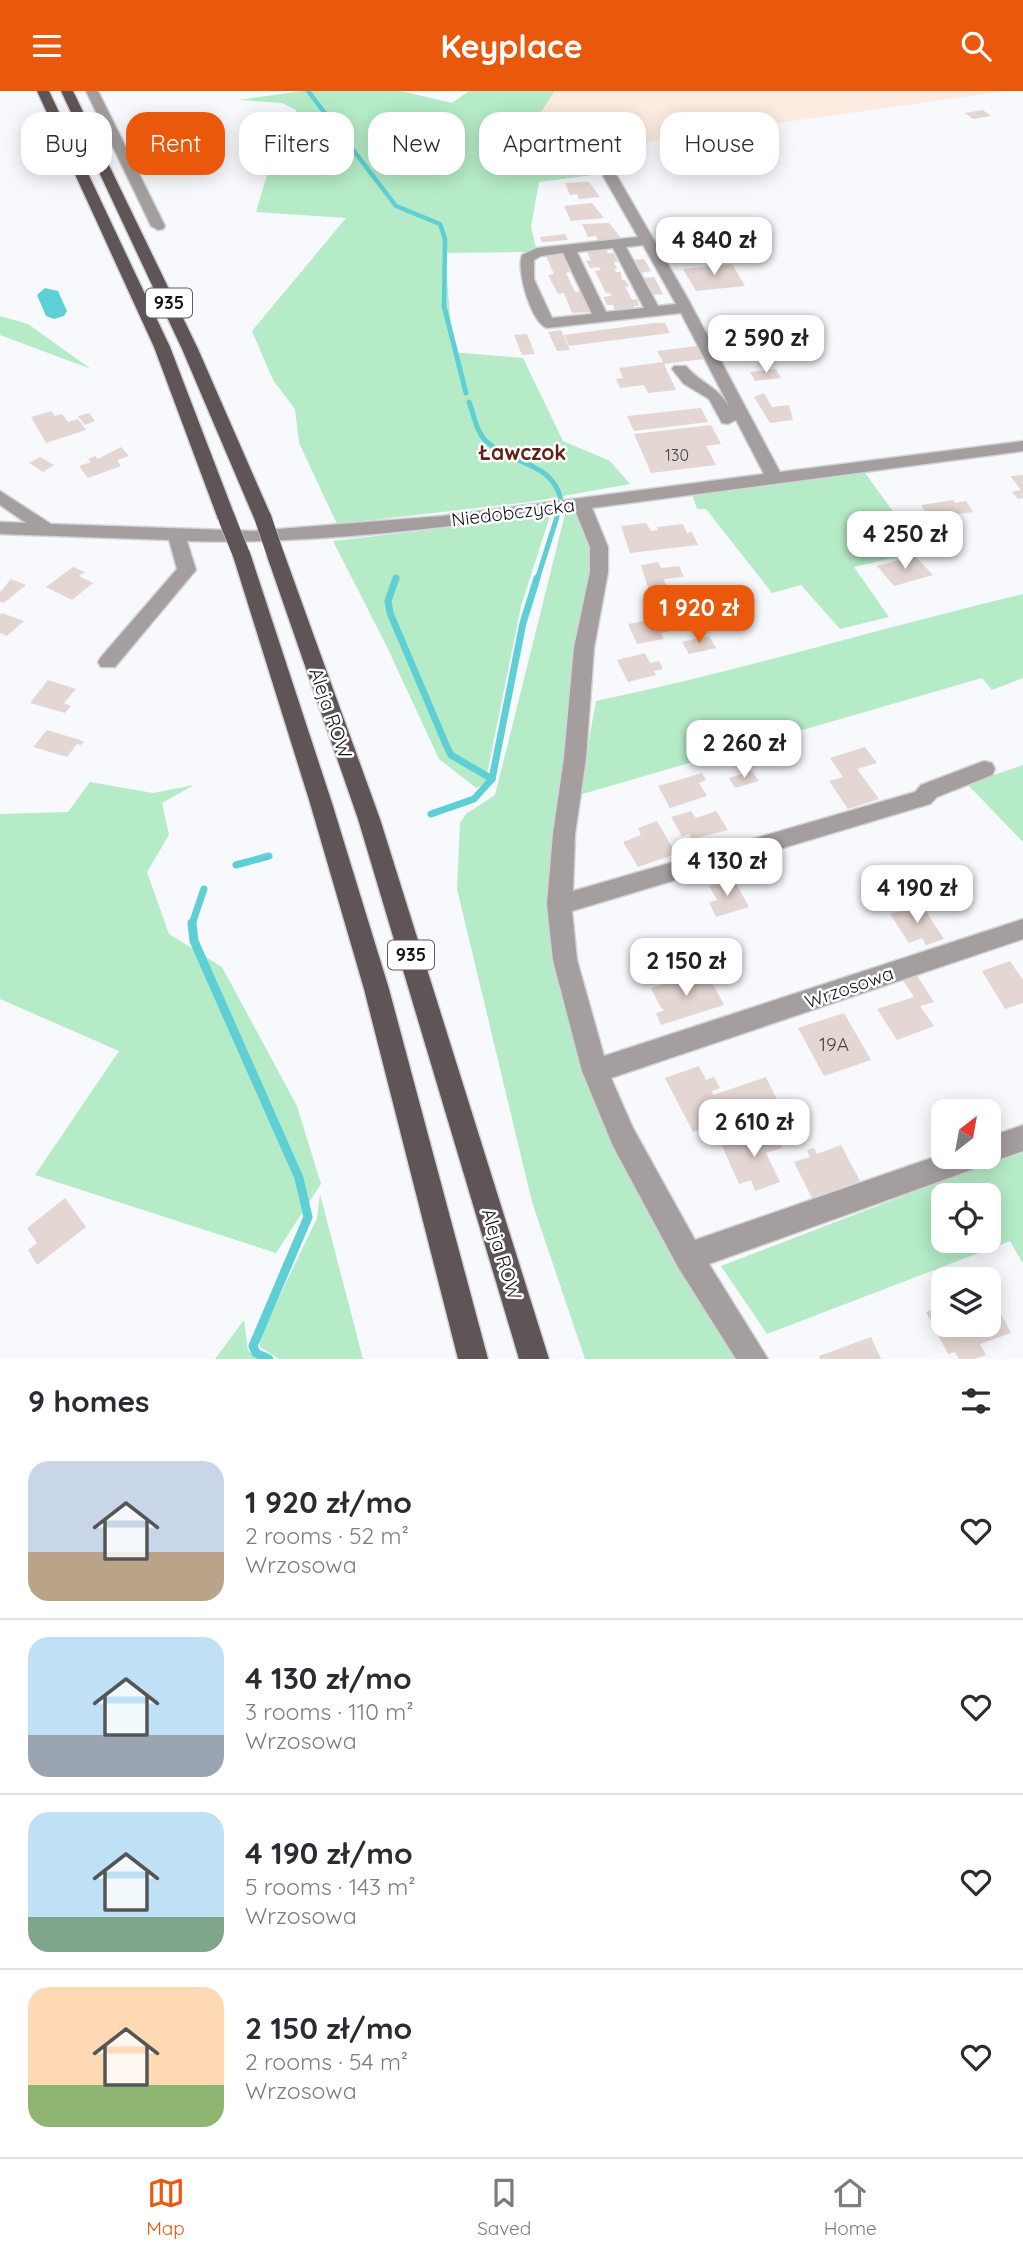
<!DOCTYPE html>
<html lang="en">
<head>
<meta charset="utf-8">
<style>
	:root { --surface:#fff; --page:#f7f7f7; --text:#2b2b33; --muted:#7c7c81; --line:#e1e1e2; --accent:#ea580c }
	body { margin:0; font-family:Quicksand,sans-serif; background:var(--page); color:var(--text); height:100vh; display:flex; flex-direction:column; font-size:26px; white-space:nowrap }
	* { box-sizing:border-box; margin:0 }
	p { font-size:23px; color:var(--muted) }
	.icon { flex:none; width:38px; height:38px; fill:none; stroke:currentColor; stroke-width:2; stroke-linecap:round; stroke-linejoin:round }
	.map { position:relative; height:1268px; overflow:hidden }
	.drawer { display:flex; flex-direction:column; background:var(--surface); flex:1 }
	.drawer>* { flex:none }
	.top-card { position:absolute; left:21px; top:21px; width:982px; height:63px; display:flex; gap:14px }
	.needle { width:46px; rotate:31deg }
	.buttons { position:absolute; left:931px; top:1008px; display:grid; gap:14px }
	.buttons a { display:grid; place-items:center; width:70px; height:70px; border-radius:14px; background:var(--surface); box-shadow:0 4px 18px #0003; font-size:35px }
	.price { position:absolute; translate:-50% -60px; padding:0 16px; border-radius:14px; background:#fff; color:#222; font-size:23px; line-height:46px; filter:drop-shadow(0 2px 4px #0008) }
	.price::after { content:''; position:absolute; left:50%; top:42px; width:21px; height:16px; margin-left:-10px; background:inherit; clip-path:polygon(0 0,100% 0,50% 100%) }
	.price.current { background:var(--accent); color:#fff }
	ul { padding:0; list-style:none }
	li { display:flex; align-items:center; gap:21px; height:175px; padding:0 28px }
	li+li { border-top:2px solid var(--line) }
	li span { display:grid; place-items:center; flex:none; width:196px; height:140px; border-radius:21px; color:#555 }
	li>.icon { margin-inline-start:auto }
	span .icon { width:84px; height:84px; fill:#fffc; stroke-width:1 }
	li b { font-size:30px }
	h2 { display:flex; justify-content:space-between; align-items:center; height:84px; padding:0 28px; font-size:30px }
	.pill { padding:0 24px; border-radius:21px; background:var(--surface); box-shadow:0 4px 18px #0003; font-size:24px; line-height:63px }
	.pill.current { background:var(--accent); color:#fff }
	header { display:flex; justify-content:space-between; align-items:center; height:91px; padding:0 28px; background:var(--accent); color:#fff; font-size:32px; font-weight:700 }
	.menu { display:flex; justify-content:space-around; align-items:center; height:98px; border-top:2px solid var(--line); background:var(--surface); font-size:19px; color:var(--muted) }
	.menu a { display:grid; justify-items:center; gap:4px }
	.menu .current { color:var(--accent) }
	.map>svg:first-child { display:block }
	.industrial { fill:#fcebe0 }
	.green { fill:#b5ecc7; fill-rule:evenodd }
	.water { fill:#5dcfd5 }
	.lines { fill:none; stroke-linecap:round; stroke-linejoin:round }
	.stream-far3 { stroke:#5dcfd5; stroke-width:4.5 }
	.stream-far2 { stroke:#5dcfd5; stroke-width:5 }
	.stream-far1 { stroke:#5dcfd5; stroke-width:7 }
	.stream { stroke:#5dcfd5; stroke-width:9 }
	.building { fill:#e4d6d2 }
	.minor-casing { stroke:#d2d4d8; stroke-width:3 }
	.major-casing { stroke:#d2d4d8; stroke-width:3 }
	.minor { fill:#a49e9f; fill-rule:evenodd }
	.major { fill:#605556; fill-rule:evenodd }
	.major-bridge-casing { stroke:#d2d4d8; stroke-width:18; stroke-linecap:butt }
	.major-bridge { stroke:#605556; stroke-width:17 }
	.labels { text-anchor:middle; stroke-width:5; stroke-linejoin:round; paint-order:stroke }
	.number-label { font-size:16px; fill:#464446 }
	.shield { fill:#fff; stroke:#595a5d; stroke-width:2 }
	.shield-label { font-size:18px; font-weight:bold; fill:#121317 }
	.street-label { font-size:19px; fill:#121317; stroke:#fff }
	.near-number-label { font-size:19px; fill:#464446 }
	.neighbourhood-label { font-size:21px; font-weight:bold; fill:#642017; stroke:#fff }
</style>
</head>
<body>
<header><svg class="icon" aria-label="menu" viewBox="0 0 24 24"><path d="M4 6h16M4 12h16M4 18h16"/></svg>Keyplace<svg class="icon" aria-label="search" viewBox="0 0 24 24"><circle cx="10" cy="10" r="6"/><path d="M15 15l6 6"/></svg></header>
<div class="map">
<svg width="1023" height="1268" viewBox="0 0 1023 1268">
	<rect width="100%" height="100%" fill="#f7f9fd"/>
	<path class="industrial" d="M555,0h452l-493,69 -7,-15 28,-24z"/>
	<g class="green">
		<path d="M302,0h99l51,12 17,-12h86l-20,30 -28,23 7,16 86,-14 8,27 -69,9 -8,45 5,21 -9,4 -82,1 8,99 70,6 40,83 47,20 20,23 -100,18 -193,22 -38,-81 -4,-34 -22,-29 -21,-49 94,-113 -90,-6 18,-61 23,-34 -1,-7 -14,-7 -43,-3z"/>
		<path d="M0,225l28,8 63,45 -91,-34z"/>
		<path d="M865,382l57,78 -68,16 35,50 -49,12 -39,-44 -29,8 -66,-84h-9l-5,-15z"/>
		<path d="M580,422l14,40 -26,156 -16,219 34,153 86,167 68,111h-155l-53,-157 -75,-313 3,-66 6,-9 29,-19 70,-281z"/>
		<path d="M550,425l-29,90 -36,178 -9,4 -37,-29 -53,-114 -53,-104z"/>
		<path d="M1023,503v84l-31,12 -10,-12 -403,117 17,-94c144,-30 284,-73 427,-107z"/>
		<path d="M1023,674v77l-56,-58z"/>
		<path d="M90,691l63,11 41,-8 -32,18 7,32 -22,37 22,62 53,33 75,139 24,78 -45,69 -241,-78 84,-124 -119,-52v-185l68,-2z"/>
		<path d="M1023,1059v114l-13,-23 -243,93 -46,-68zM943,1104h46v46h-46z"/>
		<path d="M320,1103l43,165h-84l-19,-12v-10l57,-119z"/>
		<path d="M244,1229l4,31 12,8h-45z"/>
	</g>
	<path class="water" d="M45,197l13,3 9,20 -3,5 -10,3 -8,-3 -9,-21z"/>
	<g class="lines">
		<path class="stream-far3" d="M308,0l88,115 44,18 5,15 -1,68"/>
		<g class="stream-far2">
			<path d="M444,215l22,87"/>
			<path d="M469,311c5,13 7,30 18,40 25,23 65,19 74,58"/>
			<path d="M537,489l20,-63"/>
		</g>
		<g class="stream-far1">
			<path d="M396,487l-8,23 2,12 57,134 4,8 41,24"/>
			<path d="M431,723l43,-15 18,-20 31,-156 14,-45"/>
			<path d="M236,774l33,-9"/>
			<path d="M192,833l12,-35"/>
		</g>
		<path class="stream" d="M192,832l2,18 105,237 9,39 -55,129 3,7 13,6"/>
	</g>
	<g class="building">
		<path d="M983,19l8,6 -18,3 -8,-6z"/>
		<path d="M589,91l11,15 -21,2 -2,-5 -7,1 -5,-12z"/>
		<path d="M592,112l12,15 -33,3 -7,-15z"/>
		<path d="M700,128l12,19 -42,5 -11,-20z"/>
		<path d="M609,132l12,15 -23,3 -2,-5 -8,1 -6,-13z"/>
		<path d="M565,143l3,6 -26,2 -2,-5z"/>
		<path d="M606,159l2,3h5l5,9h-4l3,7h-3l2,3h5l1,8h3l4,6 -4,1 7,13 5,-1 2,7h-5l2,5 -20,2 -3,-8h-6l-4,-8 9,-1 -2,-3h-4l-11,-22 6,-1 -2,-3 -9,1 -4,-7 5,-1 -4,-8z"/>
		<path d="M562,163l8,18 -4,1 9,19 7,-1 8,21 -18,1 -8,-20 -6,1 -10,-19 6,-1 -8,-18z"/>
		<path d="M644,168l7,12 -11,2 -7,-13z"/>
		<path d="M732,173l13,22 -49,5 -13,-22z"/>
		<path d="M654,186l9,17 -11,1 -9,-17z"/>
		<path d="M654,232h11l5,10 -101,13 -5,-11z"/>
		<path d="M561,239l9,20 -13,1 -9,-19z"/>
		<path d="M800,239l11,16 -78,10 -10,-16z"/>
		<path d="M527,243l8,20 -13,1 -8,-20z"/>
		<path d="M697,255l7,13 -40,5 12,26 -28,3 -4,-8 -24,3 -4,-9 7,-1 -4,-10 44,-6 -6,-11z"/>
		<path d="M776,278l5,9 -26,3 -5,-9z"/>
		<path d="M764,302l8,14 17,-2 4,15 -23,3 -16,-26z"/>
		<path d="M701,317l7,14 -74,9 -7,-15z"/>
		<path d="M51,320l4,5 7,-2 6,8 10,-3 8,11 -40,13 -15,-26z"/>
		<path d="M89,322l6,8 -10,4 -7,-9z"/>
		<path d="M711,334l10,19 -15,2 10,19 -65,8 -17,-39z"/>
		<path d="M121,356l8,9 -12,4 4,6 -33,12 -9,-12 12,-4 -3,-3 7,-3 3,3z"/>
		<path d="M40,366l14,8 -11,7 -14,-9z"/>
		<path d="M1023,384v23l-5,1 -6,-7 9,-2 -11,-14z"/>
		<path d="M953,409l2,3 11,-2 7,11 -43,6 -9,-13z"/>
		<path d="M646,432l5,8 7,-1 -1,-3 26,-3 4,9 5,-1 6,13 -68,8 -9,-27z"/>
		<path d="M915,465l18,19 -39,11 -17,-20z"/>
		<path d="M658,471l3,6 18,-2 5,11 -20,2 5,16 -18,2 -10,-32z"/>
		<path d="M73,476l12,5 -6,4 14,7 -21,17 -26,-13z"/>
		<path d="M11,488l15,6 -22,18 -4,-1v-10z"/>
		<path d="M712,513l5,8 -18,4 -5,-8z"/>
		<path d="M2,522l22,8 -17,15 -7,-3v-18z"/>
		<path d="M679,523l8,13 -26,6 3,6 -27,5 -9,-20z"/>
		<path d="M709,545l7,12 -27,6 -7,-12z"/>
		<path d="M645,562l5,10 9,-2 4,8 -9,2 2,4 -28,7 -11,-22z"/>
		<path d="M48,589l28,9 -12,14 7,3 -6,7 -35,-10z"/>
		<path d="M47,639l33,10 4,2 -3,3 -4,-1 -10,13 -34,-10z"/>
		<path d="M865,656l12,16 -20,6 22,30 -31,10 -19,-28 14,-4 -13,-19z"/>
		<path d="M752,680l7,10 -24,7 -6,-10z"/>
		<path d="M702,682l4,7 -7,3 8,13 -37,12 -12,-22z"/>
		<path d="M691,720l5,7 20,-7 12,19 -36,9 -3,-5 -7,2 -11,-19z"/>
		<path d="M657,730l19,33 -38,13 -15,-25 18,-7 -3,-7z"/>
		<path d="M733,787l16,29 -33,10 -7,-15 8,-2 -8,-14z"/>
		<path d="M944,792l6,8 3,-1 4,10 -14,5 -5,-9 -9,3 -6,-10z"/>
		<path d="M921,813l23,35 -18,6 -4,-7 -13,5 -19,-29z"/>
		<path d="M1010,870l13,19v23l-18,6 -23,-38z"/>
		<path d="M706,880l18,34 -63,20 -5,-12 9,-3 -4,-2 -10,-20z"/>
		<path d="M914,880l20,31 -14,4 14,20 -37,14 -20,-31 37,-12 -14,-21z"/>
		<path d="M844,922l27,47 -47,16 -26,-48z"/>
		<path d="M699,975l7,14 8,-3 6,11 -8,3 1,4 53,-18 12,25 -85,30 -28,-54z"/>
		<path d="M772,1037l10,20 -16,5 14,29 -25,9 -4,-11 -12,4 -17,-38z"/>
		<path d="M841,1054l19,36 -48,17 -18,-36 16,-5 -3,-7 7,-2 3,6z"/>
		<path d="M65,1107l21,29 -49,38 -9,-15 9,-7 -10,-15z"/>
		<path d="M943,1214v20h46v-17l7,-3 15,28 -31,11 6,11 -12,4h-15l-4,-7 -7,2 -22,-42z"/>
		<path d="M871,1246l10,22h-61l-1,-3z"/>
	</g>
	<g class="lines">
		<defs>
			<g id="minor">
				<path d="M86,0h12l67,135 -2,3 -5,1 -7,-4z"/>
				<path d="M610,81l7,4 71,123 92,173 243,-31v10l-431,57 16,39v25l-14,76 -8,110 -11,76 -2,57 342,-99 6,-7 63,-24 8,2 3,6 -3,6 -55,22 -7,7 -358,107 5,49 27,96 419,-137v20l-412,139 22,50 62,112 248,-86v3h46v-20l34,-12v26l-34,12 -6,-2 -2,5 -10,4 -262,94 59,95h-32l-58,-92 -65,-121 -31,-75 -29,-111 -6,-56 6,-70 11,-76 10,-110 16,-76v-25l-15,-37c-128,17 -258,35 -388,31l9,29 -81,97h-14l-3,-5 3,-5 76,-88 -8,-29 -169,-6v-12l26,1 -26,-18v-14l51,33 203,7 188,-15 322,-42 -28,-54 -8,4 -6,-1 -13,-24 -25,-15 -12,-15 2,-3h12c15,18 32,20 44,42l-49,-95 -134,15c-16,-5 -31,-58 -25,-73l15,-7 101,-11 -35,-61zM643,154l33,59 -18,2 -32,-59zM613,157l31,60 -38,4 -29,-60zM563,162l29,61 -40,4 -18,-39v-19l7,-4z"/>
			</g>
			<g id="major">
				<path d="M37,0h12l121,256 66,172 -3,4 -6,2 -9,-6 -64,-172z"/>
				<path d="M61,0h12l125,258 74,169 -3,4h-12l-3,-4 -72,-169z"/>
				<path d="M242,459l7,2 2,4 81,247 57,186 99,370h-30l-94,-370 -54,-186 -77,-247 2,-4z"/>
				<path d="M276,459l7,2 2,4 95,263 169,540h-30l-161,-540 -91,-263 2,-4z"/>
			</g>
		</defs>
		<use href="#minor" class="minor-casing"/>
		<use href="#major" class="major-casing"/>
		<use href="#minor" class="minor"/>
		<use href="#major" class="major"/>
		<defs>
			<g id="major-bridge">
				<path d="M263,427l13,38"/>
				<path d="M227,428l15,37"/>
			</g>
		</defs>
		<use href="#major-bridge" class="major-bridge-casing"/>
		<use href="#major-bridge" class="major-bridge"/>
	</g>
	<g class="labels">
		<g class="number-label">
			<text x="677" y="370">130</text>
		</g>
		<g class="shield">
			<rect x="146" y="197.5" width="46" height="29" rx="5"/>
			<rect x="388" y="849.5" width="46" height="29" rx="5"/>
		</g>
		<g class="shield-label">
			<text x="169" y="218">935</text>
			<text x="411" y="870">935</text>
		</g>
		<g class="street-label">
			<text transform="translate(513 421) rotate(-7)" y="7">Niedobczycka</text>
			<text transform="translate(331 622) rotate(71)" y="7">Aleja ROW</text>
			<text transform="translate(849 896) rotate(-19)" y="7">Wrzosowa</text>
			<text transform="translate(502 1163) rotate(73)" y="7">Aleja ROW</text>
		</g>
		<g class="near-number-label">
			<text x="834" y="960">19A</text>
		</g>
		<g class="neighbourhood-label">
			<text x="522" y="369">Ławczok</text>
		</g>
	</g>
</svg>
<div class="buttons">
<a><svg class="needle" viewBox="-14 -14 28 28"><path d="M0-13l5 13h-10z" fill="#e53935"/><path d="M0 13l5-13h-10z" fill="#7c7c81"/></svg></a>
<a><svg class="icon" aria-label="locate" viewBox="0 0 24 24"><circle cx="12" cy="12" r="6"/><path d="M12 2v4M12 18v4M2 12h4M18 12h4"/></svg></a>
<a><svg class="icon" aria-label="layers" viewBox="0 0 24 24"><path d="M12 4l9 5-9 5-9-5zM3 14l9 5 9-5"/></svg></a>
</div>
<b class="price" style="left:714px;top:186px">4 840 zł</b>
<b class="price" style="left:766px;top:284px">2 590 zł</b>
<b class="price" style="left:905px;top:480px">4 250 zł</b>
<b class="price current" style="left:699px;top:554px">1 920 zł</b>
<b class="price" style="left:744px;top:689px">2 260 zł</b>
<b class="price" style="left:727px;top:807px">4 130 zł</b>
<b class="price" style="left:917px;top:834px">4 190 zł</b>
<b class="price" style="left:686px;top:907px">2 150 zł</b>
<b class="price" style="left:754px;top:1068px">2 610 zł</b>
<div class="top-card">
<a class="pill">Buy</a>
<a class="pill current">Rent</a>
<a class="pill">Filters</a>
<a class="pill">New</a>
<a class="pill">Apartment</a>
<a class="pill">House</a>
</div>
</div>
<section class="drawer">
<h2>9 homes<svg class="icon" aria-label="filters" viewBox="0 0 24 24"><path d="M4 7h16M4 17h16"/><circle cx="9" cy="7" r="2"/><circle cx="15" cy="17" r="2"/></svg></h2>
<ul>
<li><span style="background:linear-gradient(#c9d6e8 65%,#b9a48a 0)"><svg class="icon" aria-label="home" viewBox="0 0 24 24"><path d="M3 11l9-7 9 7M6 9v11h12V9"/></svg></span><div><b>1 920 zł/mo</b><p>2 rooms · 52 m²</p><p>Wrzosowa</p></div><svg class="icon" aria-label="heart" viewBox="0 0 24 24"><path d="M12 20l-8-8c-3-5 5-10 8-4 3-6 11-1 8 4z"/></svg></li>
<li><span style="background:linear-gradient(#bfe0f5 70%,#9aa5b1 0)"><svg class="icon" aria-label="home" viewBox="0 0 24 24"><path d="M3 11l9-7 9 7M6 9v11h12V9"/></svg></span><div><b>4 130 zł/mo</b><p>3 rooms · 110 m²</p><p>Wrzosowa</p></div><svg class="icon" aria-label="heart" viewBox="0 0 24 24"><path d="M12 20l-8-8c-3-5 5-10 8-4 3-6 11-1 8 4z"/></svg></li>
<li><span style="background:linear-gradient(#bfe0f5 75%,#7fa58c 0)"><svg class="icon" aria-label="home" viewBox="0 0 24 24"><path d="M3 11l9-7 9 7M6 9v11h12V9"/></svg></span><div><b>4 190 zł/mo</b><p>5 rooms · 143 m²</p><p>Wrzosowa</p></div><svg class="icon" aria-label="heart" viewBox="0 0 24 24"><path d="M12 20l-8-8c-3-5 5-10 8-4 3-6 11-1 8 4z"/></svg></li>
<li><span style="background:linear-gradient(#ffd9b3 70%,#8fb573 0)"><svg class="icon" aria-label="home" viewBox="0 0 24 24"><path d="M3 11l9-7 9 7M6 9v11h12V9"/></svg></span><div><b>2 150 zł/mo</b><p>2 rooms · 54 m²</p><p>Wrzosowa</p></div><svg class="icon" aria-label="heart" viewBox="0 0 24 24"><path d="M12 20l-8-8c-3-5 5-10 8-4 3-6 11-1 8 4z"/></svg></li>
</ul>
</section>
<nav class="menu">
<a class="current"><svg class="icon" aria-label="map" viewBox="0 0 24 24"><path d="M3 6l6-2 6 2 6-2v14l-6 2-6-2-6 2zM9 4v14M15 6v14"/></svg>Map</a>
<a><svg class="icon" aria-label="saved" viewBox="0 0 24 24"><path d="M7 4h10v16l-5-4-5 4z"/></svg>Saved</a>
<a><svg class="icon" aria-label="home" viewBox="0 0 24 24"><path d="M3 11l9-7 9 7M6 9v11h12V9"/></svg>Home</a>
</nav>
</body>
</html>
